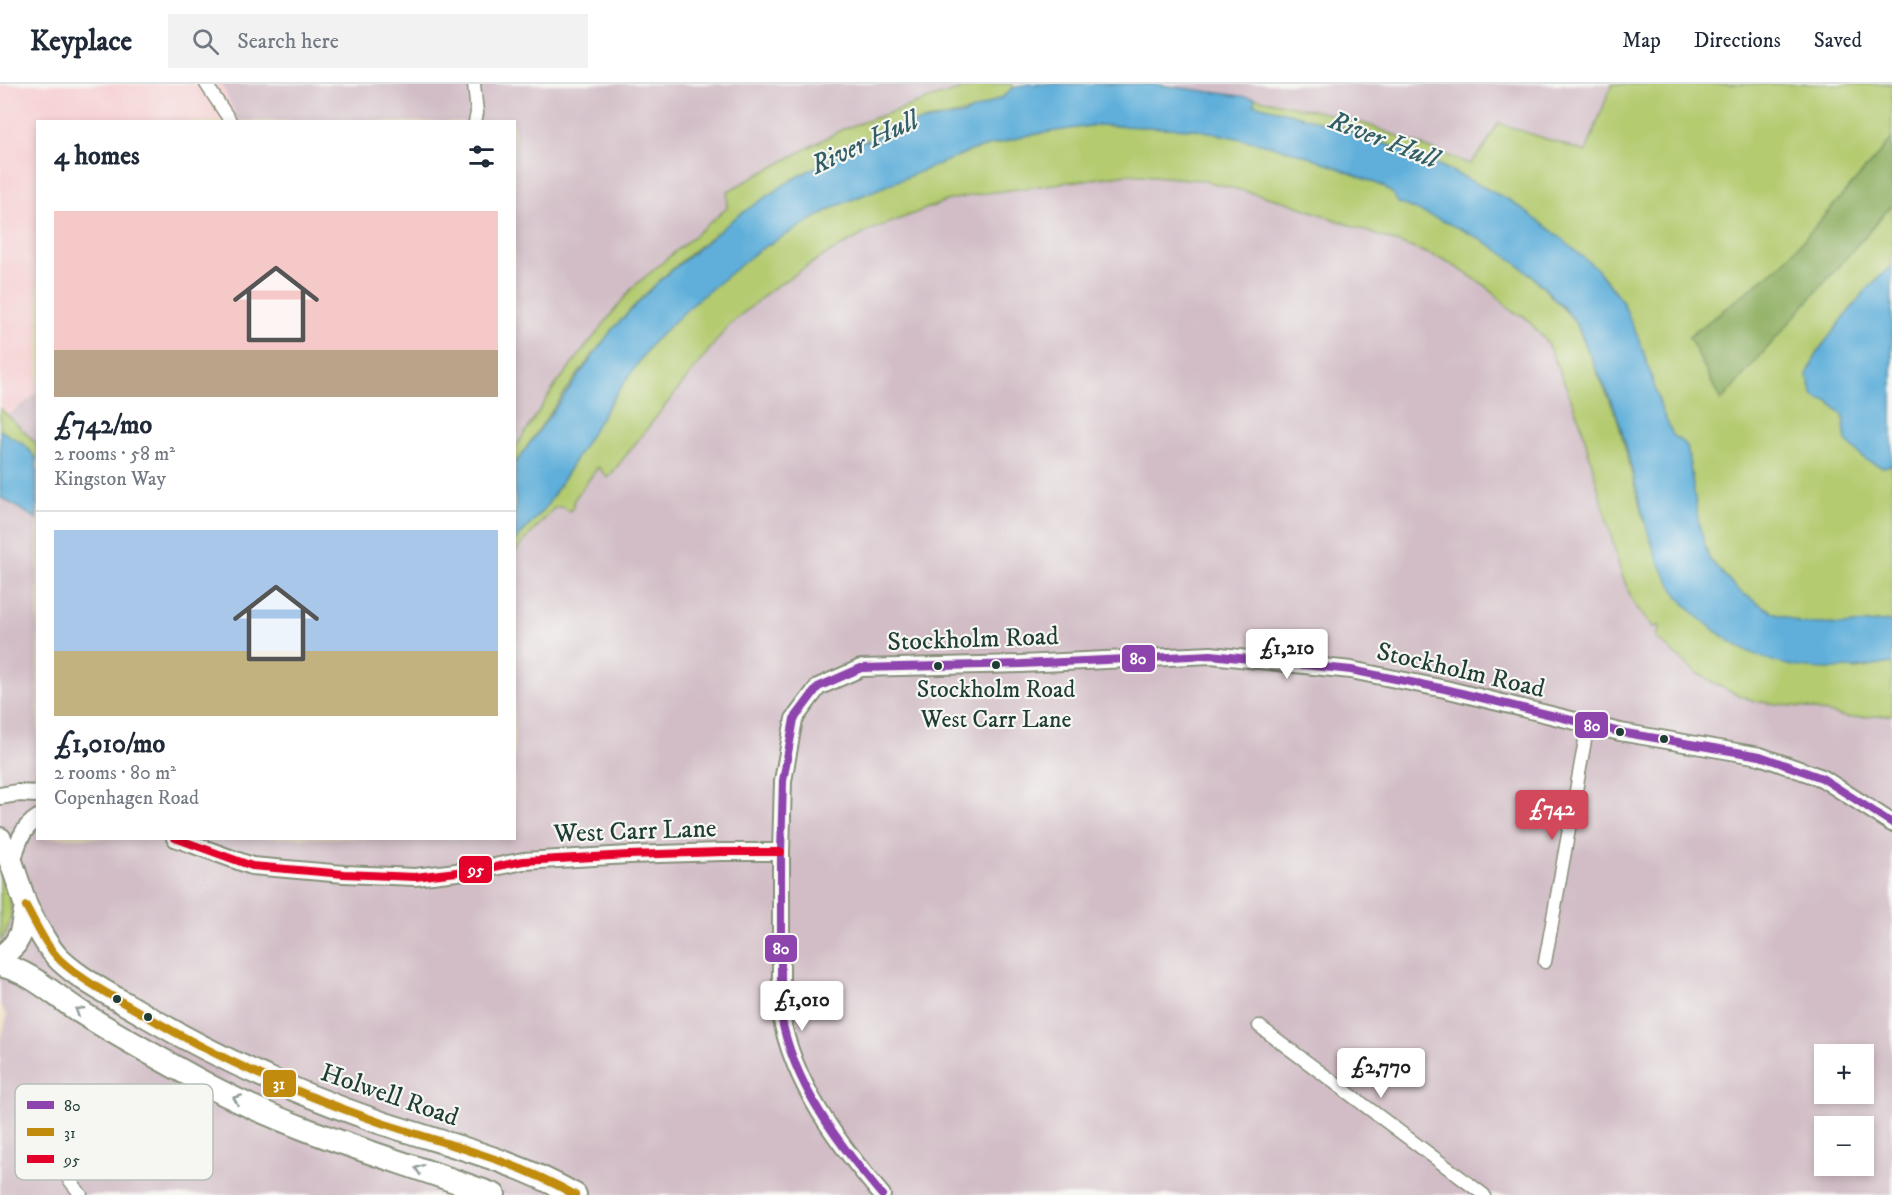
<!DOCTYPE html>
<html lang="en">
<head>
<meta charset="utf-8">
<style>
	:root { --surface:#fff; --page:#f2f2f3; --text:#1f2937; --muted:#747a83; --line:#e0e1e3; --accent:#d1495b }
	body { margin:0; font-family:"IM FELL DW Pica",serif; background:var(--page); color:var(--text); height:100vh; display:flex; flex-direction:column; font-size:22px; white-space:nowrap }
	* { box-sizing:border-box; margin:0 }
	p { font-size:20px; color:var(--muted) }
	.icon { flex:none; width:33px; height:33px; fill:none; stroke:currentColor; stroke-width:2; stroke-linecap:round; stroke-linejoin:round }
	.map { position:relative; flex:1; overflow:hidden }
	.side { position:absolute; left:36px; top:36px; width:480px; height:720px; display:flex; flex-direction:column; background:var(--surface); border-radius:0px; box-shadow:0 3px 9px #0003 }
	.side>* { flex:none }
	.controls { position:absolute; left:1814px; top:960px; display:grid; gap:12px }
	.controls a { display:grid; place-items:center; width:60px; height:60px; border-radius:0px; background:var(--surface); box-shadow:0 3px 9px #0003; font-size:30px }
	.price { position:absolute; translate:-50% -51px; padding:0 14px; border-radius:6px; background:#fff; color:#222; font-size:20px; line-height:39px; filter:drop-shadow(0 2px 3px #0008) }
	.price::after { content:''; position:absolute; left:50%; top:36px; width:18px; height:14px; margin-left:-9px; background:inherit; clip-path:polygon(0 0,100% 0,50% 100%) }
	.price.current { background:var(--accent); color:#fff }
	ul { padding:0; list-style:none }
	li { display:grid; align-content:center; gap:12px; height:318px; padding:0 18px }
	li+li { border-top:2px solid var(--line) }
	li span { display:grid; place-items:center; height:186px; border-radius:0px; color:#555 }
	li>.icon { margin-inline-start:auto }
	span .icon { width:108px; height:108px; fill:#fffc; stroke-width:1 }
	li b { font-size:26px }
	h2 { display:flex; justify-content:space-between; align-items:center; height:72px; padding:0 18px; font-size:26px }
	header { display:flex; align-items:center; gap:36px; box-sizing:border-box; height:84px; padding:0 30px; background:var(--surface); border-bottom:2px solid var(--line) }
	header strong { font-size:28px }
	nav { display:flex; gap:33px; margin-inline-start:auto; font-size:21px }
	.search { width:420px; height:54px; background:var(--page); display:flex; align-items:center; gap:15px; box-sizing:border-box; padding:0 21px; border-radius:0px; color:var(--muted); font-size:22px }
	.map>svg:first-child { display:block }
	.built { fill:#f7cfd2 }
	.industrial { fill:#d2bdc6; fill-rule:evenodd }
	.green { fill:#b4cb6f; stroke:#6a8452; stroke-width:1.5 }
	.forest { fill:#8faf62; stroke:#57764b; stroke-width:1.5 }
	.water { fill:#5fafda; stroke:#3f7687; stroke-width:1.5 }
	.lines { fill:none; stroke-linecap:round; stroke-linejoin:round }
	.street-casing { stroke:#868f7a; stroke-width:15 }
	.secondary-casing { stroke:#868f7a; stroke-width:20 }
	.highway-casing { stroke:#868f7a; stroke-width:26 }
	.street { stroke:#fff; stroke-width:12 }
	.secondary { stroke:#fff; stroke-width:16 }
	.highway { stroke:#fff; stroke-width:22 }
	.bus-1-casing { stroke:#f6f6f2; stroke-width:12 }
	.bus-2-casing { stroke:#f6f6f2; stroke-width:12 }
	.bus-3-casing { stroke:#f6f6f2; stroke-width:12 }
	.bus-1 { stroke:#8e44ad; stroke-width:8 }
	.bus-2 { stroke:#c18c0d; stroke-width:8 }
	.bus-3 { stroke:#e4002b; stroke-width:8 }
	.oneway { stroke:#8f9e9a }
	.bus-dot { fill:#1f3d34; stroke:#f6f6f2; stroke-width:2 }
	.labels { text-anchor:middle; stroke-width:4.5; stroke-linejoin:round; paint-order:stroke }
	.bus-label { font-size:24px; fill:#1f3d34; stroke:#f6f6f2 }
	.street-label { font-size:26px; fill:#1f3d34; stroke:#f6f6f2 }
	.water-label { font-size:27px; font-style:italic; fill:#325f66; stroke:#f6f6f2 }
	.key { fill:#f6f6f2; stroke:#b6beb9; stroke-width:1.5 }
	.key-label { font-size:16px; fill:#1f3d34 }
	.line-badge { stroke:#f6f6f2; stroke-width:2 }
	.badge-label { font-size:16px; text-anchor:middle; font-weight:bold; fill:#fff }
</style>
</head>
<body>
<header>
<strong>Keyplace</strong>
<div class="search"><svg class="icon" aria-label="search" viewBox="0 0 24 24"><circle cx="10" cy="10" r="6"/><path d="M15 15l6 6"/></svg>Search here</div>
<nav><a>Map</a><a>Directions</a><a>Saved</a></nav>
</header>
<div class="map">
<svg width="1892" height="1111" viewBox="0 0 1892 1111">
	<rect width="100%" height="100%" fill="#f6f6f2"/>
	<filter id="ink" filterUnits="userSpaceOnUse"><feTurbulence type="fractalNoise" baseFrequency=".0167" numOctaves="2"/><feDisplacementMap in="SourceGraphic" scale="12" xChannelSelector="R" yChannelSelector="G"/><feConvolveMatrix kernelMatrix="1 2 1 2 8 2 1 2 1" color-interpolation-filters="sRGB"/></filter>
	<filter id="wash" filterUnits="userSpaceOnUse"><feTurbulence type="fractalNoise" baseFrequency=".008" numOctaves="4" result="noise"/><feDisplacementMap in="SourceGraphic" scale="24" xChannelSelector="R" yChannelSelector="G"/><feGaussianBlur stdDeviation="1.35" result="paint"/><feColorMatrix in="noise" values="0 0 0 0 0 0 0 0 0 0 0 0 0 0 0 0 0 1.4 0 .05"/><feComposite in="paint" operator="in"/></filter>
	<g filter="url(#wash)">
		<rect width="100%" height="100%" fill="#ede1c1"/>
		<path class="built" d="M0,0h222l17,37 -201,1 -1,271 -31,23 -6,-8z"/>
		<g class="industrial">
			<path d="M222,0h754l-133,45 -116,79 -95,80 -77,98 -40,62 -1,-326 -276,-1z"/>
			<path d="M1152,0h460l-26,68 -88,-29 -12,22 -16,19 -104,-40 -31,-9 -80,-17z"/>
			<path d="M1129,90l72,6 86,22 158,58 41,26 28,27 10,3 22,25 35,83 40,149 13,31 19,22h7l148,82 40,10 44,-3v480h-1892v-152l7,-27 -7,-12v-63l2,-2v-68l-2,-3v-371l37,22 1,319h476l1,-286 39,-44 9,-1 4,3 31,-44 11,11 120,-152 43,-36 46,-30 53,-29 78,-30 117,-19zM1824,970h39v40h-39zM1824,1042h39v40h-39z"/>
			<path d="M37,309v51l-30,-28z"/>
		</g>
		<g class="green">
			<path d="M979,0h34c-8,29 -79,32 -102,40 -33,11 -58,22 -88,39 -75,42 -157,102 -212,169 -35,42 -66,88 -96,132v-16l40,-62 77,-98 95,-80 1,-17 115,-62 92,-32z"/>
			<path d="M1612,0h280v55l-110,125 -93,73 32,64 171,-196v60l-28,27 -46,59 2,49 8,1 15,14 3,26 20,19 17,7 9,-2v156l-47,4 -45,-2 -28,-11 -33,-21 -30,-32 -10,-34 -12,-79 -14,-11 -11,-24 -20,-64 -20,-46 -25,-32 -86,-68 -80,-40 -91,-34 -87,-23 2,-6 80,17 31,9 104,40 16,-19 12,-22 88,29z"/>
			<path d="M1096,41l100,4 73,16 42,12 71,29 107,57 33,23 52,54 43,97 25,97 20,54 22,35 30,27 29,20 113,19 36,-6v52l-44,3 -40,-10 -54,-7 -29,-12 -27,-15 -42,-36 4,-12 -7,1 -19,-23 -13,-31 -40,-149 -16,-40 -19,-43 -22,-25 -10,-3 -28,-27 -41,-26 -158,-58 -86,-22 -72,-6 -149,20 -31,6 -78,30 -53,29 -46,30 -43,36 -121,153 -10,-11 -24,33 -1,8 -4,3 -6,-4 -9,1 -39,44v-11l31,-34 64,-104 42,-60 43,-42 64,-51 75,-43 139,-57 56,-15z"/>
			<path d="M0,324l37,36v16l-12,-15 -25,-15z"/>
			<path d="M0,784c11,23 19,51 0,73z"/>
		</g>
		<path class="forest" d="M1892,55v66l-171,196 -32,-64 93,-73z"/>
		<g class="water">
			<path d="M1028,0h124l103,14 -1,6 86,23 91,34 80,40 44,32 42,36 25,32 20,46 20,64 11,24 14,11 12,79 10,34 30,32 33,21 28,11 45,2 47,-4v42c-59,10 -114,11 -165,-24 -15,-10 -30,-22 -42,-35 -42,-48 -48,-128 -67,-186 -7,-20 -17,-39 -26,-58 -6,-13 -11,-30 -19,-41 -6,-8 -13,-14 -19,-21 -46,-51 -93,-71 -156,-95l-5,-9 -11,-8 -71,-29 -42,-12 -73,-16 -100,-4 -67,10 -56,15 -139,57 -75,43 -63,51 -44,42 -42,60 -64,104 -31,34v-77l96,-133 46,-48 79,-66 54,-36 69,-38 55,-20 48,-8 41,-18 9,-9z"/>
			<path d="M1892,181v200l-9,2 -17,-7 -20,-19 -3,-26 -15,-14 -8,-1 -7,-5 -6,-20 11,-24 46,-59z"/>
			<path d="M0,346l25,15 12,15v59l-37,-22z"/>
		</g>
	</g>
	<g filter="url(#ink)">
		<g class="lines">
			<defs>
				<g id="street">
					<path d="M206,0l25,38"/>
					<path d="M474,0l3,29 -2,9"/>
					<path d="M1545,878l43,-238"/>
					<path d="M1259,942l225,169"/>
					<path d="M28,1042l16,7 5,-19"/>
					<path d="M44,1049l17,36 20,26"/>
				</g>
				<g id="secondary">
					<path d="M0,712l17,-3 21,1"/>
					<path d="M175,754l77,28 92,8 71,3 75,-9 33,-7 106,-6 92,-3h60"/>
					<path d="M12,780c4,-17 9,-36 26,-46"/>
					<path d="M882,1111c-44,-52 -89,-111 -101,-180v-163l2,-71 11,-62 24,-32 43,-19 160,-4 190,-9 140,15 94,19 175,43 140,24 62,22 70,45"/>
				</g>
				<g id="highway">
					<path d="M0,755l12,25 14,42 -5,27 -6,11 -15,15"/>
					<path d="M26,822c10,18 19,39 34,54 23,22 60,40 88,57 73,43 151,77 231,105 66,22 136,38 196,73"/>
					<path d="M0,881c32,7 55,31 82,48 43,27 87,51 131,75 89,47 187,72 281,107"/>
				</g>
			</defs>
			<use href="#street" class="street-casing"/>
			<use href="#secondary" class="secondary-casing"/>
			<use href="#highway" class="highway-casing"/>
			<use href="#street" class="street"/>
			<use href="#secondary" class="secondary"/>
			<use href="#highway" class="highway"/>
			<defs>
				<path id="bus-1" d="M882,1111c-44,-52 -89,-111 -101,-180v-163l2,-71 11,-62 24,-32 43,-19 160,-4 190,-9 140,15 94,19 175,43 140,24 62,22 70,45"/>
				<path id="bus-2" d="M26,822c10,18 19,39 34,54 23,22 60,40 88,57 73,43 151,77 231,105 66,22 136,38 196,73"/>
				<path id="bus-3" d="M175,754l77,28 92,8 71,3 75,-9 33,-7 106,-6 92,-3h60"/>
			</defs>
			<use href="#bus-1" class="bus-1-casing"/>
			<use href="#bus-2" class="bus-2-casing"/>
			<use href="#bus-3" class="bus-3-casing"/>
			<use href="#bus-1" class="bus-1"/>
			<use href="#bus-2" class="bus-2"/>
			<use href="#bus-3" class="bus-3"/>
		</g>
		<defs><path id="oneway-chevron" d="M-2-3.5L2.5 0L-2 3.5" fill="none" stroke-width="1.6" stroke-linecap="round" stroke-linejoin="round" transform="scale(1.5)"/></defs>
		<g class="oneway">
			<use href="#oneway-chevron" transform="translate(79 927) rotate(-148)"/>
			<use href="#oneway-chevron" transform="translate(237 1015) rotate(-156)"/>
			<use href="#oneway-chevron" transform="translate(419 1085) rotate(-161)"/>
		</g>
	</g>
	<g class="bus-dot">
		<circle cx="996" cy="581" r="5"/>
		<circle cx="938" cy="582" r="5"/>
		<circle cx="1620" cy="648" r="5"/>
		<circle cx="1664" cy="655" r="5"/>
		<circle cx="117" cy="915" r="5"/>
		<circle cx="148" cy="933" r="5"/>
	</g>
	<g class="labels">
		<g class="bus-label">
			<text x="996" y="613">Stockholm Road<tspan x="996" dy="30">West Carr Lane</tspan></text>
		</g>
		<g class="street-label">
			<text transform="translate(973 554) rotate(-2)" y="9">Stockholm Road</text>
			<text transform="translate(1461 585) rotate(13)" y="9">Stockholm Road</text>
			<text transform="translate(635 746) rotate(-2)" y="9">West Carr Lane</text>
			<text transform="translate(390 1010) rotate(19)" y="9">Holwell Road</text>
		</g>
		<g class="water-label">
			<text transform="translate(1384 55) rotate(21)" y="9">River Hull</text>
			<text transform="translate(864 58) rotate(-25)" y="9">River Hull</text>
		</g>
	</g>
	<rect x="15" y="1000" width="198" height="96" rx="9" class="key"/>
	<rect x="27" y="1017" width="27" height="8" fill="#8e44ad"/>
	<rect x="27" y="1044" width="27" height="8" fill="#c18c0d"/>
	<rect x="27" y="1071" width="27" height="8" fill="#e4002b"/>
	<g class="key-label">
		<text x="64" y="1027">80</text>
		<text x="64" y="1054">31</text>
		<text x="64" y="1081">95</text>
	</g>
	<g class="line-badge">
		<rect x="1121" y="560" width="35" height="29" rx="6" fill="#8e44ad"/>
		<rect x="1574" y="627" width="35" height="28" rx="6" fill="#8e44ad"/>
		<rect x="458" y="771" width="35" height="29" rx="6" fill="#e4002b"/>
		<rect x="764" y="850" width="34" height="29" rx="6" fill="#8e44ad"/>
		<rect x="262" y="985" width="35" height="29" rx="6" fill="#c18c0d"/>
	</g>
	<g class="badge-label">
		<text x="1138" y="580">80</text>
		<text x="1592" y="647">80</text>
		<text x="476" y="791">95</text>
		<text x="781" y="870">80</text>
		<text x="279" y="1005">31</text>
	</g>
</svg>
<div class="controls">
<a>+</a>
<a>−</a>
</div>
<b class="price" style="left:1287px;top:596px">£1,210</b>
<b class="price current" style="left:1552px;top:757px">£742</b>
<b class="price" style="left:802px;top:948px">£1,010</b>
<b class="price" style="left:1381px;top:1015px">£2,770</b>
<section class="side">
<h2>4 homes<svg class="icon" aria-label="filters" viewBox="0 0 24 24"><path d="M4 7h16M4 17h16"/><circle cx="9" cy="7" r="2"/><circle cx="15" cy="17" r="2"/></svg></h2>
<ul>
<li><span style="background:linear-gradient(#f6c9c9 75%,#b9a48a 0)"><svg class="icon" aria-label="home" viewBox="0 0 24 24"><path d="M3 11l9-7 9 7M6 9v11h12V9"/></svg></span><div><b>£742/mo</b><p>2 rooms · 58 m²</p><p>Kingston Way</p></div></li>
<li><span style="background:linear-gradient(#a9c7e8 65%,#c2b280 0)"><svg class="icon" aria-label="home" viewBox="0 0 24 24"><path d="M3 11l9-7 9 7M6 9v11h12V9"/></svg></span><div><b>£1,010/mo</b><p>2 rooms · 80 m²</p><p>Copenhagen Road</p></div></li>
</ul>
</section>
</div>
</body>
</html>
